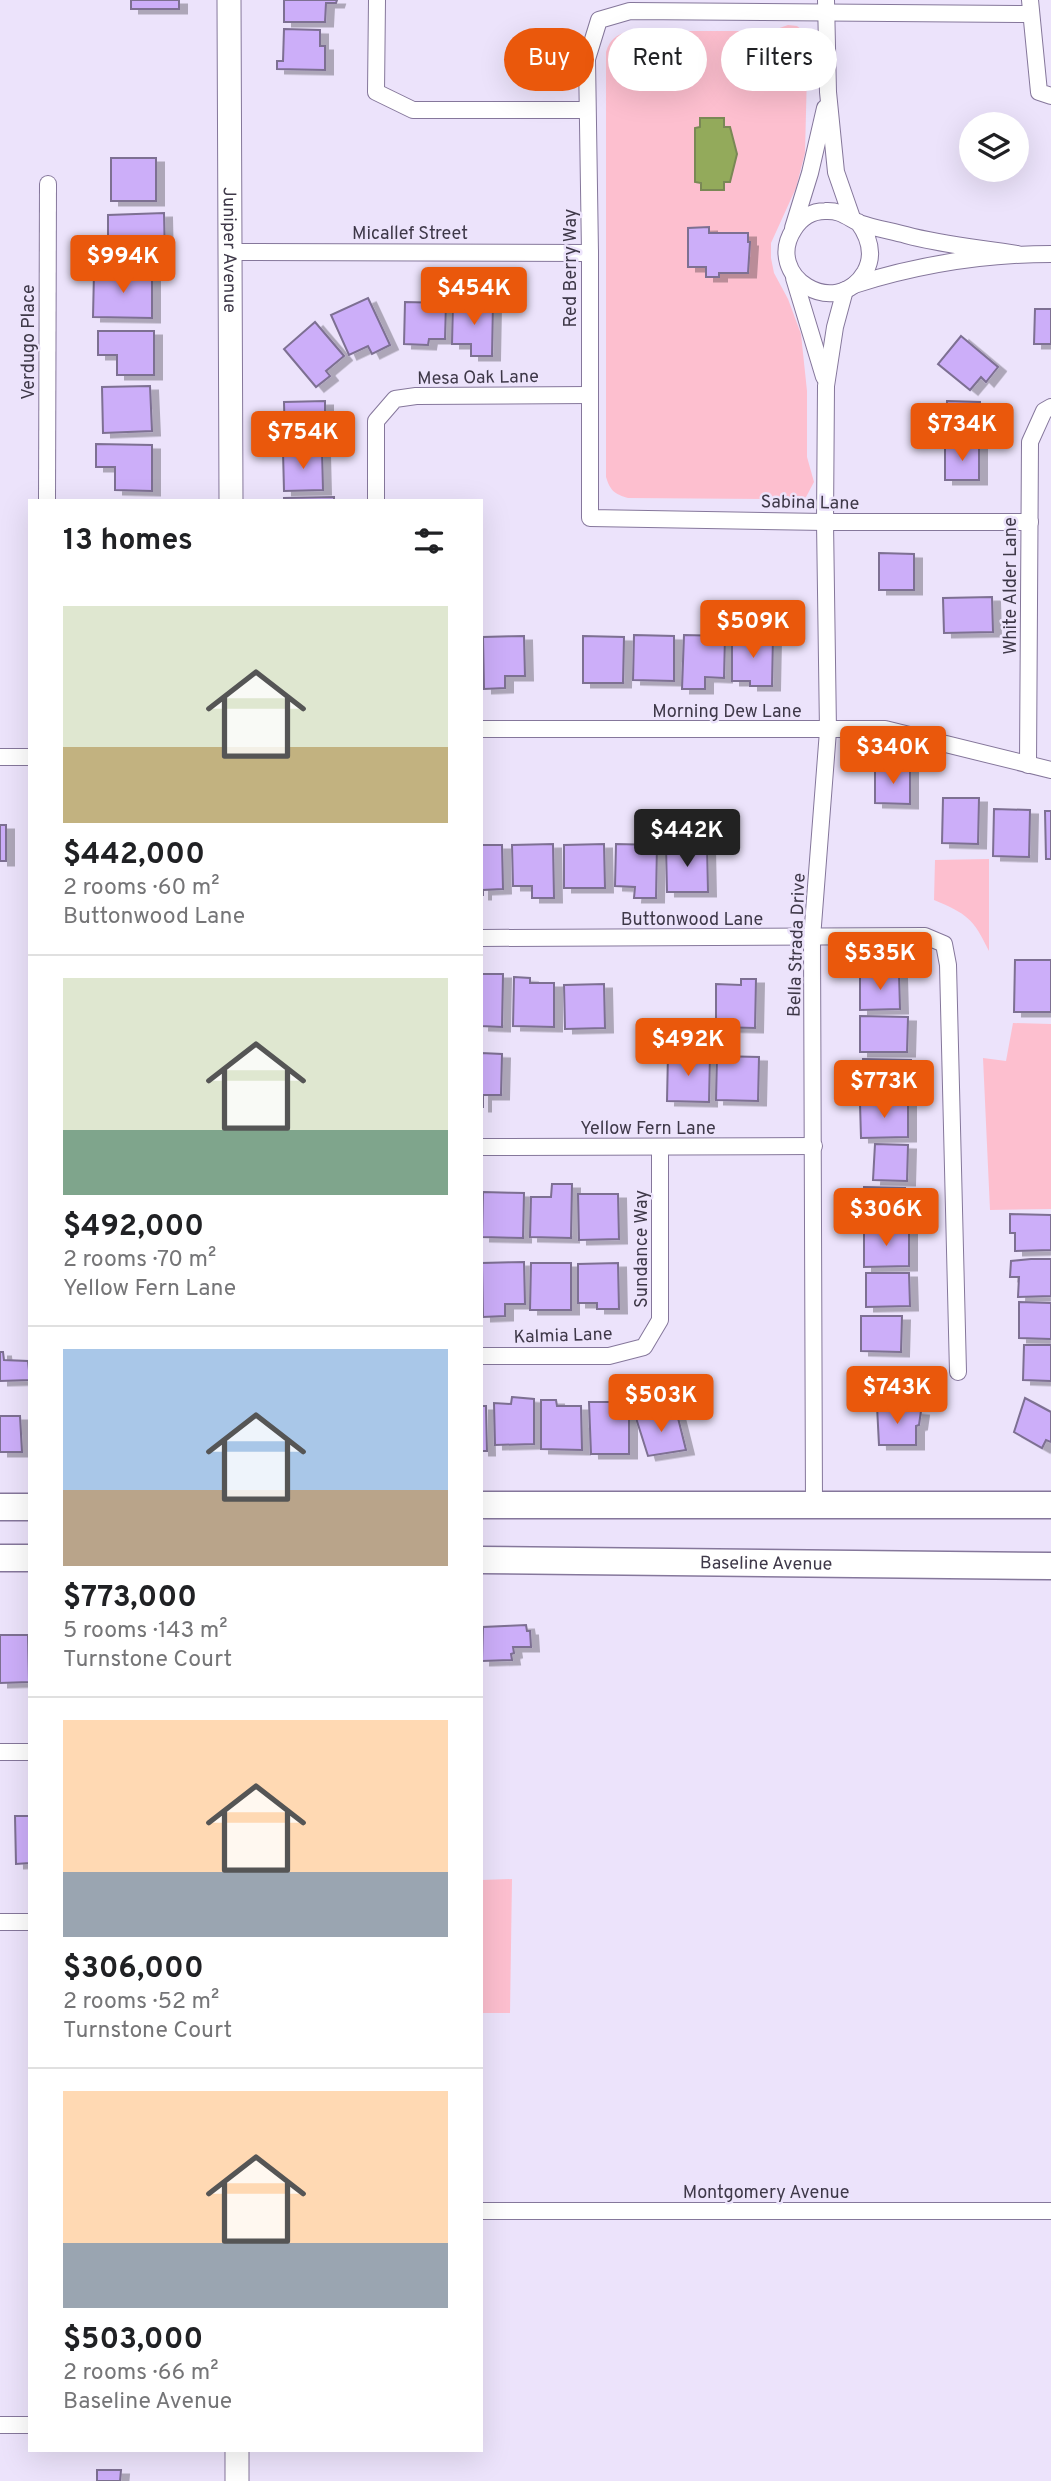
<!DOCTYPE html>
<html lang="en">
<head>
<meta charset="utf-8">
<style>
	:root { --surface:#fff; --page:#f6f6f6; --text:#202124; --muted:#757577; --line:#e0e0e0; --accent:#ea580c }
	body { margin:0; font-family:Overpass,sans-serif; background:var(--page); color:var(--text); height:100vh; display:flex; flex-direction:column; font-size:26px; white-space:nowrap }
	* { box-sizing:border-box; margin:0 }
	p { font-size:23px; color:var(--muted) }
	.icon { flex:none; width:38px; height:38px; fill:none; stroke:currentColor; stroke-width:2; stroke-linecap:round; stroke-linejoin:round }
	.map { position:relative; flex:1; overflow:hidden }
	.sheet { position:absolute; left:28px; top:499px; width:455px; height:1953px; display:flex; flex-direction:column; background:var(--surface); border-radius:0px; box-shadow:0 7px 28px #0002 }
	.sheet>* { flex:none }
	.hud { position:absolute; left:504px; top:28px; width:441px; height:63px; display:flex; gap:14px }
	.controls { position:absolute; left:959px; top:112px; display:grid; gap:14px }
	.controls a { display:grid; place-items:center; width:70px; height:70px; border-radius:50%; background:var(--surface); box-shadow:0 7px 28px #0002; font-size:35px }
	.price { position:absolute; translate:-50% -60px; padding:0 16px; border-radius:7px; background:var(--accent); color:#fff; font-size:23px; line-height:46px; filter:drop-shadow(0 2px 4px #0008) }
	.price::after { content:''; position:absolute; left:50%; top:42px; width:21px; height:16px; margin-left:-10px; background:inherit; clip-path:polygon(0 0,100% 0,50% 100%) }
	.price.current { background:#222; color:#fff }
	ul { padding:0; list-style:none }
	li { display:grid; align-content:center; gap:14px; height:371px; padding:0 35px }
	li+li { border-top:2px solid var(--line) }
	li span { display:grid; place-items:center; height:217px; border-radius:0px; color:#555 }
	li>.icon { margin-inline-start:auto }
	span .icon { width:126px; height:126px; fill:#fffc; stroke-width:1 }
	li b { font-size:30px }
	h2 { display:flex; justify-content:space-between; align-items:center; height:84px; padding:0 35px; font-size:30px }
	.chip { padding:0 24px; border-radius:32px; background:var(--surface); box-shadow:0 7px 28px #0002; font-size:24px; line-height:63px }
	.chip.current { background:var(--accent); color:#fff }
	.map>svg:first-child { display:block }
	.green { fill:#fdbfcf }
	.water { fill:#93aa5b; stroke:#7a8855; stroke-width:2 }
	.building { fill:#ccaef9; stroke:#7d6f92; stroke-width:2; filter:url(#shadow) }
	.lines { fill:none; stroke-linecap:round; stroke-linejoin:round }
	.street-casing { stroke:#85779b; stroke-width:18 }
	.secondary-casing { stroke:#85779b; stroke-width:25 }
	.primary-casing { stroke:#85779b; stroke-width:29 }
	.street { stroke:#fff; stroke-width:16 }
	.secondary { stroke:#fff; stroke-width:23 }
	.primary { stroke:#fff; stroke-width:26 }
	.labels { text-anchor:middle; stroke-width:5; stroke-linejoin:round; paint-order:stroke }
	.street-label { font-size:18px; fill:#3e3848; stroke:#ece3fb }
</style>
</head>
<body>
<div class="map">
<svg width="1051" height="2481" viewBox="0 0 1051 2481">
	<defs>
		<filter id="shadow"><feDropShadow dx="8" dy="4.5" stdDeviation="0" flood-color="#0004"/></filter>
	</defs>
	<rect width="100%" height="100%" fill="#ece3fb"/>
	<g class="green">
		<path d="M788,25l9,1 13,10 4,8v8l-7,20 -2,81 -9,35 -25,55v15l3,15 14,26 13,35 6,57v66l7,25 -8,15 -8,6 -9,1 -17,-5 -144,-1c-14,-4 -18,-8 -22,-21v-425c4,-13 10,-17 23,-21h142z"/>
		<path d="M989,859v92c-16,-33 -22,-37 -55,-51l1,-40z"/>
		<path d="M1013,1023l38,1v185l-61,1 -7,-152 23,3z"/>
		<path d="M512,1879l-2,134h-29v-133z"/>
	</g>
	<path class="water" d="M700,118h24v9h6l7,27 -7,28h-6v8h-23v-7l-6,-1v-54l5,-1z"/>
	<g class="building">
		<rect x="131" y="0" width="48" height="9"/>
		<path d="M284,0h53l-1,3h-10l-1,19h-41z"/>
		<path d="M284,29l36,1v16h5v24l-48,-1v-8h6z"/>
		<rect x="111" y="158" width="45" height="43"/>
		<path d="M164,213l1,45 -34,1 -1,-21h-22v-23z"/>
		<path d="M709,227v6h39v9h2l-2,31h-29v4h-13v-10h-18v-39z"/>
		<path d="M94,272l58,1v45l-59,-1z"/>
		<path d="M368,298l22,47 -18,9 -4,-8 -19,9 -18,-40z"/>
		<path d="M405,302l41,1 -1,36h-16l-1,6 -24,-1z"/>
		<path d="M453,303h40l-1,53h-21v-12h-19z"/>
		<path d="M1035,309h16v35h-17z"/>
		<path d="M315,322l29,34 -18,15 4,5 -14,11 -32,-38z"/>
		<path d="M98,331h56v44h-37v-20h-19z"/>
		<path d="M961,336l37,31 -12,15 -5,-5 -11,13 -32,-26z"/>
		<path d="M150,386l2,45 -49,2 -1,-46z"/>
		<path d="M325,401v16h-6l1,25 -35,1 -1,-41z"/>
		<path d="M947,401l33,1 -1,35 -33,-1z"/>
		<path d="M96,444l56,1v46l-37,-1v-23h-19z"/>
		<rect x="945" y="445" width="34" height="35"/>
		<path d="M322,450l1,40 -39,1 -1,-40z"/>
		<path d="M334,497v3h-50v-2z"/>
		<path d="M879,553l35,1v36h-35z"/>
		<path d="M992,597l1,35 -49,1 -1,-35z"/>
		<path d="M634,635l40,1v45l-41,-1z"/>
		<path d="M684,635l41,1 -1,42 -19,-1v12h-23z"/>
		<path d="M524,636l1,40h-20v12l-21,1 -1,-52z"/>
		<path d="M583,636l41,1 -1,46h-40z"/>
		<path d="M732,636h41l-1,50h-22v-5h-18z"/>
		<path d="M875,768h35v36l-35,-1z"/>
		<path d="M943,798h36l-1,46 -36,-1z"/>
		<path d="M994,809l36,1 -1,47 -36,-1z"/>
		<path d="M1045,811h6v48h-5z"/>
		<rect x="0" y="825" width="6" height="36"/>
		<path d="M553,844l1,54h-22v-12h-19l-1,-41z"/>
		<path d="M604,844l1,44h-41v-43z"/>
		<path d="M616,844l41,1 -1,53h-22l1,-11 -20,-1z"/>
		<path d="M481,845h21l1,44 -20,1v5h-2z"/>
		<path d="M707,845l1,47h-41l-1,-46z"/>
		<path d="M1015,960h36v52h-37z"/>
		<path d="M899,973l1,36 -40,1v-36z"/>
		<path d="M482,974h21l-1,53 -21,-1z"/>
		<path d="M514,977l16,1v5h24v44l-41,-1z"/>
		<path d="M741,979h15l-1,49 -39,-1v-43l25,1z"/>
		<path d="M604,984l1,44 -40,1 -1,-44z"/>
		<path d="M860,1016l48,1 -1,35h-47z"/>
		<path d="M481,1053l21,1 -1,41h-18v12h-2z"/>
		<path d="M668,1053l42,1 -1,48 -42,-1z"/>
		<path d="M717,1056l42,1 -1,44 -42,-1z"/>
		<path d="M863,1059l48,1v18h-9v18h-40z"/>
		<path d="M908,1102v35l-47,1 -1,-35z"/>
		<path d="M875,1144l33,1 -1,36 -34,-1z"/>
		<path d="M552,1184h20l-1,54 -41,-1 1,-40h20z"/>
		<path d="M864,1187l41,1v16h9l-1,19 -50,-1z"/>
		<path d="M483,1192l41,1 -1,45 -41,-1z"/>
		<path d="M578,1194h40l1,45 -40,1z"/>
		<path d="M1010,1214l41,1v35l-36,1v-18h-5z"/>
		<path d="M909,1230v36l-45,1v-36z"/>
		<path d="M1031,1259h20v37l-33,1 1,-20h-9l1,-16z"/>
		<path d="M524,1262l1,42h-20v12l-22,1 -1,-54z"/>
		<path d="M531,1263h40v47h-41z"/>
		<path d="M618,1263l1,46h-22v-6h-19v-39z"/>
		<path d="M866,1273h43l1,33 -44,1z"/>
		<path d="M1019,1302l32,1v36l-32,-1z"/>
		<path d="M861,1316h41l-1,36 -40,-1z"/>
		<path d="M1024,1345h27v36l-28,-1z"/>
		<path d="M0,1352h3l1,8 24,1 2,19 -30,1z"/>
		<path d="M512,1397l22,2v45l-39,1 -1,-42 17,1z"/>
		<path d="M1025,1398l26,14v30l-5,-2 -4,8 -28,-16z"/>
		<path d="M541,1400h15l1,6h24l1,44 -41,-1z"/>
		<path d="M589,1402h21v10h19v42h-38z"/>
		<path d="M481,1406h5l1,45h-6z"/>
		<path d="M877,1406h25l2,3 17,2 -2,14 -3,1v19h-37z"/>
		<path d="M657,1413l2,5 18,-4 9,36 -38,6 -12,-38z"/>
		<path d="M0,1416h20l2,36h-22z"/>
		<path d="M526,1625l1,6h3l1,16h-18l1,6 -3,1 1,6 -30,1 1,-34z"/>
		<path d="M0,1635h28l1,47 -29,1z"/>
		<path d="M15,1816h15v47l-14,1z"/>
		<path d="M97,2470h24l-1,11h-23z"/>
	</g>
	<g class="lines">
		<defs>
			<g id="street">
				<path d="M377,0l-1,92 37,18h174"/>
				<path d="M826,0l2,92 8,80 16,46"/>
				<path d="M1030,0l9,92 12,4"/>
				<path d="M858,222c11,15 17,32 7,50 -29,49 -102,4 -71,-43 7,-11 18,-18 31,-18 15,-1 22,6 34,12 15,5 32,8 47,12 36,10 75,13 111,19"/>
				<path d="M793,228l17,-55 15,-65"/>
				<path d="M231,252l359,1"/>
				<path d="M794,278l30,99"/>
				<path d="M854,285c63,-20 130,-31 197,-31"/>
				<path d="M47,500l1,-316"/>
				<path d="M376,500v-79l19,-22 21,-3 174,-1"/>
				<path d="M1030,522h-205l-235,-4v-265l-3,-194 12,-39 31,-9 400,3"/>
				<path d="M481,729h404l166,41"/>
				<path d="M0,757h30"/>
				<path d="M1028,765l2,-323 14,-31 7,-4"/>
				<path d="M481,938l444,-2 19,8 4,21 10,407"/>
				<path d="M481,1147l333,-1"/>
				<path d="M481,1356h128l35,-9 16,-27v-173"/>
				<path d="M814,1505l-2,-567 16,-207 -3,-209 1,-136 9,-59 10,-37"/>
				<path d="M0,1752h30"/>
				<path d="M0,1922h30"/>
				<path d="M481,2211h570"/>
				<path d="M0,2425h30"/>
			</g>
			<g id="secondary">
				<path id="s1" d="M229,0l2,500"/>
				<path d="M237,2450v31"/>
			</g>
			<g id="primary">
				<path d="M481,1505h570"/>
				<path d="M0,1507h30"/>
				<path d="M0,1558h30"/>
				<path id="s2" d="M481,1560l570,6"/>
			</g>
		</defs>
		<use href="#street" class="street-casing"/>
		<use href="#secondary" class="secondary-casing"/>
		<use href="#primary" class="primary-casing"/>
		<use href="#street" class="street"/>
		<use href="#secondary" class="secondary"/>
		<use href="#primary" class="primary"/>
	</g>
	<g class="labels">
		<g class="street-label">
			<text x="410" y="239">Micallef Street</text>
			<text dy="6" stroke="none"><textPath href="#s1" startOffset="250">Juniper Avenue</textPath></text>
			<text transform="translate(570 268) rotate(-90)" y="6">Red Berry Way</text>
			<text transform="translate(28 342) rotate(-90)" y="6">Verdugo Place</text>
			<text transform="translate(478 377) rotate(-1)" y="6">Mesa Oak Lane</text>
			<text transform="translate(810 502) rotate(1)" y="6">Sabina Lane</text>
			<text transform="translate(1010 586) rotate(-90)" y="6">White Alder Lane</text>
			<text x="727" y="717">Morning Dew Lane</text>
			<text x="692" y="925">Buttonwood Lane</text>
			<text transform="translate(796 945) rotate(-88)" y="6">Bella Strada Drive</text>
			<text x="648" y="1134">Yellow Fern Lane</text>
			<text transform="translate(641 1249) rotate(-90)" y="6">Sundance Way</text>
			<text transform="translate(563 1335) rotate(-2)" y="6">Kalmia Lane</text>
			<text dy="6" stroke="none"><textPath href="#s2" startOffset="285">Baseline Avenue</textPath></text>
			<text x="766" y="2198">Montgomery Avenue</text>
		</g>
	</g>
</svg>
<div class="controls">
<a><svg class="icon" aria-label="layers" viewBox="0 0 24 24"><path d="M12 4l9 5-9 5-9-5zM3 14l9 5 9-5"/></svg></a>
</div>
<b class="price" style="left:123px;top:295px">$994K</b>
<b class="price" style="left:474px;top:327px">$454K</b>
<b class="price" style="left:962px;top:463px">$734K</b>
<b class="price" style="left:303px;top:471px">$754K</b>
<b class="price" style="left:753px;top:660px">$509K</b>
<b class="price" style="left:893px;top:786px">$340K</b>
<b class="price current" style="left:687px;top:869px">$442K</b>
<b class="price" style="left:880px;top:992px">$535K</b>
<b class="price" style="left:688px;top:1078px">$492K</b>
<b class="price" style="left:884px;top:1120px">$773K</b>
<b class="price" style="left:886px;top:1248px">$306K</b>
<b class="price" style="left:897px;top:1426px">$743K</b>
<b class="price" style="left:661px;top:1434px">$503K</b>
<div class="hud">
<a class="chip current">Buy</a>
<a class="chip">Rent</a>
<a class="chip">Filters</a>
</div>
<section class="sheet">
<h2>13 homes<svg class="icon" aria-label="filters" viewBox="0 0 24 24"><path d="M4 7h16M4 17h16"/><circle cx="9" cy="7" r="2"/><circle cx="15" cy="17" r="2"/></svg></h2>
<ul>
<li><span style="background:linear-gradient(#dfe7d0 65%,#c2b280 0)"><svg class="icon" aria-label="home" viewBox="0 0 24 24"><path d="M3 11l9-7 9 7M6 9v11h12V9"/></svg></span><div><b>$442,000</b><p>2 rooms · 60 m²</p><p>Buttonwood Lane</p></div></li>
<li><span style="background:linear-gradient(#dfe7d0 70%,#7fa58c 0)"><svg class="icon" aria-label="home" viewBox="0 0 24 24"><path d="M3 11l9-7 9 7M6 9v11h12V9"/></svg></span><div><b>$492,000</b><p>2 rooms · 70 m²</p><p>Yellow Fern Lane</p></div></li>
<li><span style="background:linear-gradient(#a9c7e8 65%,#b9a48a 0)"><svg class="icon" aria-label="home" viewBox="0 0 24 24"><path d="M3 11l9-7 9 7M6 9v11h12V9"/></svg></span><div><b>$773,000</b><p>5 rooms · 143 m²</p><p>Turnstone Court</p></div></li>
<li><span style="background:linear-gradient(#ffd9b3 70%,#9aa5b1 0)"><svg class="icon" aria-label="home" viewBox="0 0 24 24"><path d="M3 11l9-7 9 7M6 9v11h12V9"/></svg></span><div><b>$306,000</b><p>2 rooms · 52 m²</p><p>Turnstone Court</p></div></li>
<li><span style="background:linear-gradient(#ffd9b3 70%,#9aa5b1 0)"><svg class="icon" aria-label="home" viewBox="0 0 24 24"><path d="M3 11l9-7 9 7M6 9v11h12V9"/></svg></span><div><b>$503,000</b><p>2 rooms · 66 m²</p><p>Baseline Avenue</p></div></li>
</ul>
</section>
</div>
</body>
</html>
